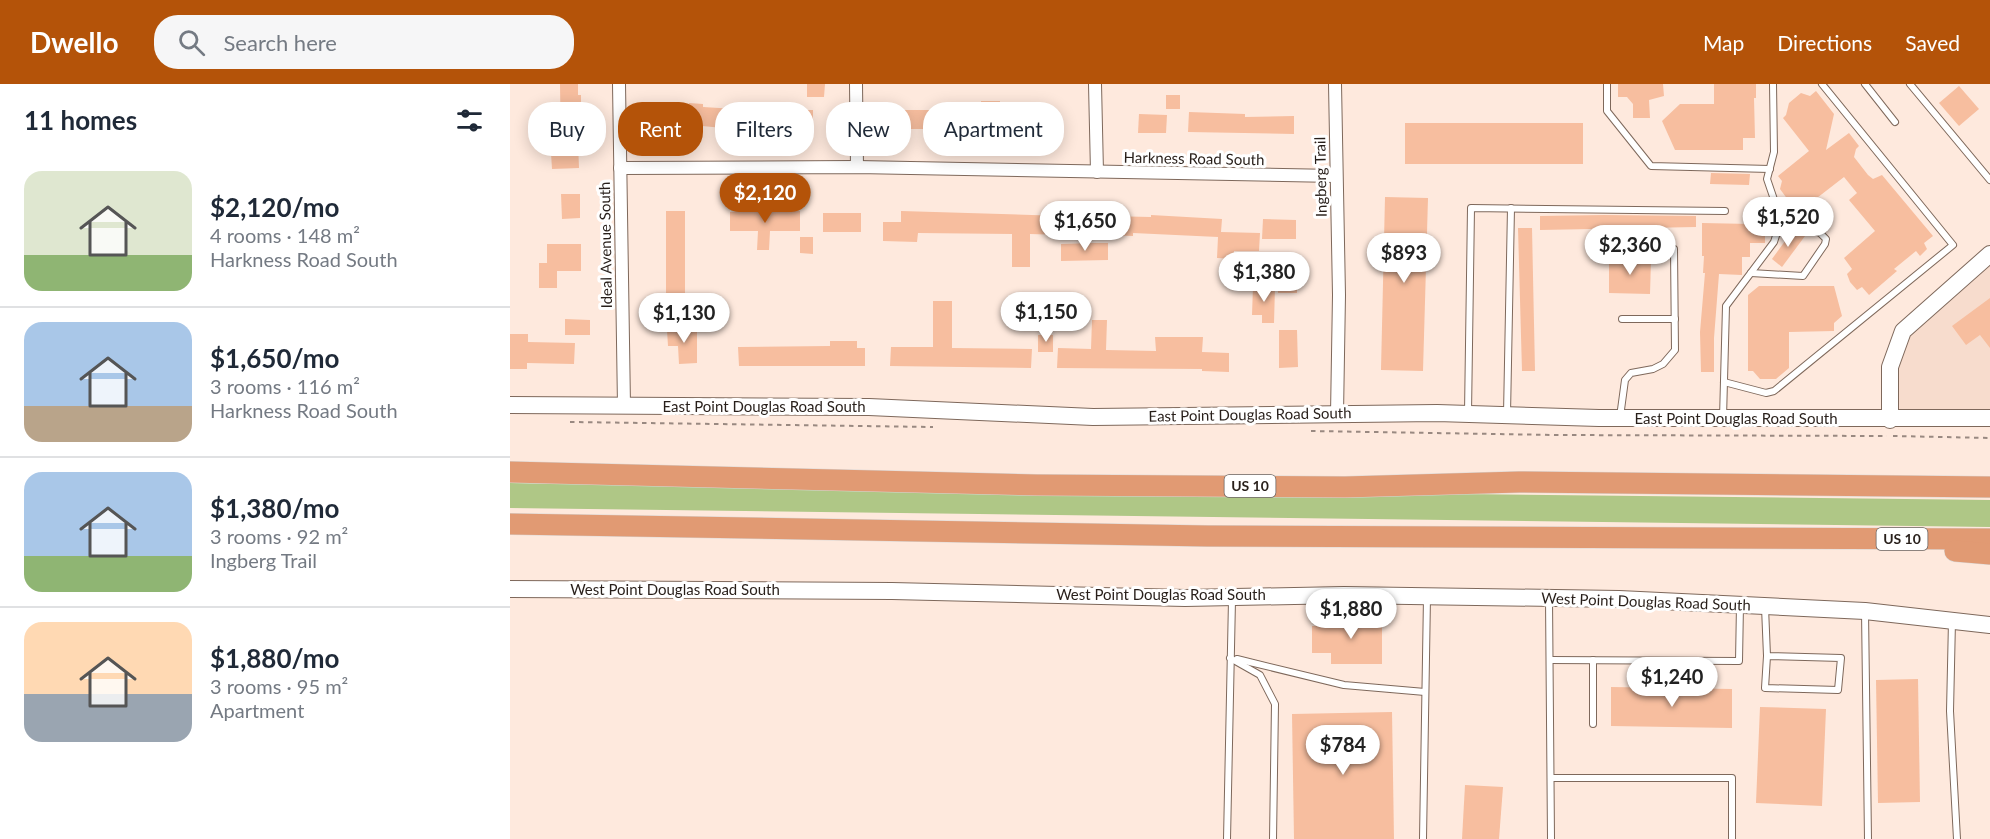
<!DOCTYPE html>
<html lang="en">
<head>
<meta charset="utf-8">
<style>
	:root { --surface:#fff; --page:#f6f6f7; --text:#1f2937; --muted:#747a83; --line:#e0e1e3; --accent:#b45309 }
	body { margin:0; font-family:Lato,sans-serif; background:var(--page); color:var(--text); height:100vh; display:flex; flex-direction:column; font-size:22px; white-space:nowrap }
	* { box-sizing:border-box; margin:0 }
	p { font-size:20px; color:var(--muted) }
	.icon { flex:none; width:33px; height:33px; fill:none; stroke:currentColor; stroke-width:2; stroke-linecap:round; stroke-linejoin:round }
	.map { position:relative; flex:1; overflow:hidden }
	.panel { display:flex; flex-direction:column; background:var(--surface); width:510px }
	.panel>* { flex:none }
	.guide { position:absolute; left:18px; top:18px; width:570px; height:54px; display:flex; gap:12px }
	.price { position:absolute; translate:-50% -51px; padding:0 14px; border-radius:21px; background:#fff; color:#222; font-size:20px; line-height:39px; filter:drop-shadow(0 2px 3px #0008) }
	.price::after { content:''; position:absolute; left:50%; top:36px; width:18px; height:14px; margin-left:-9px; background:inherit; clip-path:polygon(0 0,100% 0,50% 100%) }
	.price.active { background:var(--accent); color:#fff }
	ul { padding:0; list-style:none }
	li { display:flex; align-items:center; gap:18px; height:150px; padding:0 24px }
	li+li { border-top:2px solid var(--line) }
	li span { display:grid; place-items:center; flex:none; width:168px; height:120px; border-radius:18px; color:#555 }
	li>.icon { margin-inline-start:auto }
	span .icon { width:72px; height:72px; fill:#fffc; stroke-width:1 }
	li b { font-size:26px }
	h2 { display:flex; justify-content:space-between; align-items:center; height:72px; padding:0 24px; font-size:26px }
	.chip { padding:0 21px; border-radius:24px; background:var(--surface); box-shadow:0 3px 15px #0003; font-size:21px; line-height:54px }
	.chip.active { background:var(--accent); color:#fff }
	header { display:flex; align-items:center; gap:36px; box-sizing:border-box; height:84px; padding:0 30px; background:var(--accent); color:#fff }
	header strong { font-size:28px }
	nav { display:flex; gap:33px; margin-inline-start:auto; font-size:21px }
	.search { width:420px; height:54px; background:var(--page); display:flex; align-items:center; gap:15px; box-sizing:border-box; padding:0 21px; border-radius:24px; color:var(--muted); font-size:22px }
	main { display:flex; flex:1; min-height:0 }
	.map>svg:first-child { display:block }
	.built { fill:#f7dccd }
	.green { fill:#afc786 }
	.building { fill:#f7be9f }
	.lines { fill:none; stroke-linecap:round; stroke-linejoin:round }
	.lane-casing { stroke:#7e685b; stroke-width:8 }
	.street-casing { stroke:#7e685b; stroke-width:14 }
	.secondary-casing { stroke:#7e685b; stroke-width:18 }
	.highway-casing { stroke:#d8d7d6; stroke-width:22 }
	.path { stroke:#998981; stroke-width:2; stroke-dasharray:4.5 4.5; stroke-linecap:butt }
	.lane { stroke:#fff; stroke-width:6 }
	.street { stroke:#fff; stroke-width:12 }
	.secondary { stroke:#fff; stroke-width:16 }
	.highway { stroke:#e19a73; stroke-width:21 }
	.labels { text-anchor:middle; stroke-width:6; stroke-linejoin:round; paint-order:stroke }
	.shield { fill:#fff; stroke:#68625f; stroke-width:1.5 }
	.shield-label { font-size:14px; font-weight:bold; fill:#281f1a }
	.street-label { font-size:15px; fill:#281f1a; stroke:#fff }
</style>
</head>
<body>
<header>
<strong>Dwello</strong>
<div class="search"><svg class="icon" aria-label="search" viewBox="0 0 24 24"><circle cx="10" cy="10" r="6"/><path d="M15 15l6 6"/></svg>Search here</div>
<nav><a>Map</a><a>Directions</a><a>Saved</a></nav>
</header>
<main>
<section class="panel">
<h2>11 homes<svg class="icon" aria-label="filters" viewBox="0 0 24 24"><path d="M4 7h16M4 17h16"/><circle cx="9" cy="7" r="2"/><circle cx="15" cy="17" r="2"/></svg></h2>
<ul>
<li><span style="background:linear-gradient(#dfe7d0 70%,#8fb573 0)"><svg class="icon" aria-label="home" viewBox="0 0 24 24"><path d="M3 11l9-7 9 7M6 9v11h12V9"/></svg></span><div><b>$2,120/mo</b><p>4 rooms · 148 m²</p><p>Harkness Road South</p></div></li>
<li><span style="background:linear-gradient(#a9c7e8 70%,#b9a48a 0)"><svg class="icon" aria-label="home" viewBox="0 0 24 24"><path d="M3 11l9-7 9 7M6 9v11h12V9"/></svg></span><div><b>$1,650/mo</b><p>3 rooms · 116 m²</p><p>Harkness Road South</p></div></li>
<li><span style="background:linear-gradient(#a9c7e8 70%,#8fb573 0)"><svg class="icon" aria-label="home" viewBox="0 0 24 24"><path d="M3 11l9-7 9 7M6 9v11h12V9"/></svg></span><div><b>$1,380/mo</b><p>3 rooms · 92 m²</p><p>Ingberg Trail</p></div></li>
<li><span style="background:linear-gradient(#ffd9b3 60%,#9aa5b1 0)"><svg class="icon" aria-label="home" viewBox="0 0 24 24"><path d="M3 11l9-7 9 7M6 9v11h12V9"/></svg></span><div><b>$1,880/mo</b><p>3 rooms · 95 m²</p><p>Apartment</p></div></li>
</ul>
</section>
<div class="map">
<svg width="1480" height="755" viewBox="0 0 1480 755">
	<rect width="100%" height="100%" fill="#fee9dd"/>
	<path class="built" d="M1480,170v166h-100l5,-72z"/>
	<path class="green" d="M0,399l1480,17v27l-1480,-19z"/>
	<g class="building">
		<path d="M50,0h18v11h3v19h-4l2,54 -27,1 -1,-16h10z"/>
		<path d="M297,0h18l-1,13h-17z"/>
		<path d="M1108,0h45l1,12 -15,4 1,18h-17v-14l-6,-7h-9z"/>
		<path d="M1204,0h42v14h-2l1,40h-12v12h-68l-13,-29 18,-17h34z"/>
		<path d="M1449,2l20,23 -20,17 -20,-23z"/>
		<path d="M1306,7l18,23 -8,36 23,-17 10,13 -3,3 -2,8 14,18 5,4 9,-4 51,61 -9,7 3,6 -7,7 -4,-5 -22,18 3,2 -28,24 -7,-8 -5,3 -7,-8 -3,-8 5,-5 -8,-11 31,-27 -26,-31 8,-7 -13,-16 -40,31 -8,-9 -5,5 -11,-15 2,-8 -4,-5 31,-25 -26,-33 3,-3 3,-12 12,-10 9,3z"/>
		<rect x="656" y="11" width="14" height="14"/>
		<path d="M471,17h19v27l-18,1z"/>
		<path d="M179,19l14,1v3l49,3 -1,17h-18v2l-41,-4v2l-32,-1 1,-19 28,1z"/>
		<path d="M265,26h38v19l-38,-1z"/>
		<rect x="391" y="26" width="32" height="19"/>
		<path d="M513,28h29v19h-30z"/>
		<path d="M679,28l56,2v3l49,-1v18l-106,-2z"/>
		<path d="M629,30l28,1 -1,18h-28z"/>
		<rect x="895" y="39" width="178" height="41"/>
		<path d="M1201,89l39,1 -1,11 -39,-1z"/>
		<path d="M51,110h19v24l-18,1z"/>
		<path d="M875,113l43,1 -5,173 -42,-1z"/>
		<path d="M1241,122h14v37h-15v14h-8v18l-23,-1 -5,64v34h-13l-1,-40 5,-59h-2l1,-17h-2v-33l49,1z"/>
		<rect x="156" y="127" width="19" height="92"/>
		<path d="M230,127h60v20h-30l-1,19h-12l1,-19h-28v-19z"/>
		<path d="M391,127l163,5 -1,19 -33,-1v33h-18v-33l-94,-1 -1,9 -34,-1v-19h18z"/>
		<rect x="313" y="129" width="38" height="19"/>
		<path d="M641,131l71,4 -1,13 39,1 -1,18h-25v8l-17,-1 1,-21 -85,-4v3l-27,-1 1,-19 44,1z"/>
		<path d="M1094,131l92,1v11l-156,3v-14z"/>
		<path d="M753,135l33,1v19h-34z"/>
		<path d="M1008,144h14l3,143h-13z"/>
		<path d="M1283,146l12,6 -23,31 -10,-8z"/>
		<path d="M290,153h13v17l-13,-1z"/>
		<path d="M584,159h14v17l-47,1v-17z"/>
		<path d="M37,160h34v27h-24v17h-18v-25h8z"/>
		<path d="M1099,175l42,1 -1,34 -41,-1z"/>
		<rect x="768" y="180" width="19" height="29"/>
		<path d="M743,202l22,1 -1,36h-12v-8h-10z"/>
		<path d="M1249,202h75l8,30 -8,7v8l-45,1v36l-13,11h-16l-7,-8h-5v-76z"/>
		<path d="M1480,214v50l-10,-13 -14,10 -14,-19z"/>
		<path d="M423,217h19v47l80,1 -1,19 -141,-2 1,-19h42z"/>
		<path d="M55,235l25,1v15h-25z"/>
		<path d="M582,236h15l-1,30 50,1 -1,-14h48l-1,15 27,1v19l-27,-1v-2l-145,-1 1,-20 33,1z"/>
		<path d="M187,245v34l-18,1 -1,-18h-10l-1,-16z"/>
		<path d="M769,246h18l1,37 -19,1z"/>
		<path d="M0,250h18v8l47,1 -1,21 -47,-1v6h-17z"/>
		<rect x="528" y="251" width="15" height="17"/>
		<path d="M320,257h27v7h8v18h-126l-1,-19 92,-1z"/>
		<path d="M823,531h49v49h-51v-11h-19v-27h21z"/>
		<path d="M1408,595l2,123 -42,1 -2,-123z"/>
		<path d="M1101,603l121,2v39l-121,-2z"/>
		<path d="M1250,623l66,2 -4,97 -66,-3z"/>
		<path d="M882,628l2,127h-100l-2,-125z"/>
		<path d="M955,701l38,2 -4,52h-37z"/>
	</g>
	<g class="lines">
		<defs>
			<g id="lane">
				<path d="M1097,0v27l44,55 119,3"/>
				<path d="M1355,0l30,38"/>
				<path d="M1400,0l80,96"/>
				<path d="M1241,189l52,3 22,-32 1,-5 -6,-6 -39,-13"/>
				<path d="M1112,235h53"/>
				<path d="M1214,298l42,11 8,-2 179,-146 -131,-161"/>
				<path d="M958,329l3,-205 254,3"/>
				<path d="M997,330l4,-206"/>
				<path d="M1110,333l5,-37 6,-7 22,-4 10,-5 12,-14 -1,-101 -52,2"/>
				<path d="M1213,334l3,-112 48,-64 7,-22 -14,-41 7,-27 -1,-68"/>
				<path d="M1039,515l2,240"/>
				<path d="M1255,523l2,49 74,2 -3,32 -73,-2 2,-32"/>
				<path d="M1355,527l3,228"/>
				<path d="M1442,537l-2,90 7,128"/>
				<path d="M720,574l30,17 15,29 -2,135"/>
				<path d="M727,575l107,26 81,7"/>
				<path d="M1040,576l189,1 1,-56"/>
				<path d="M1083,576v64"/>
				<path d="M1041,694h181v61"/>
				<path d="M717,755l5,-239"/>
				<path d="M913,755l4,-242"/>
			</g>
			<g id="street">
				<path d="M109,0l5,322"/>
				<path d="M346,0l1,83"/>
				<path d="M585,0l2,88"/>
				<path d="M825,0l4,211 -2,119"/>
				<path d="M110,84l237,-1 478,9"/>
			</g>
			<g id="secondary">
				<path d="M0,321l359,2 224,10 344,-4 162,5h391"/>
				<path d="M1380,336v-53l13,-36 87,-77"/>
				<path d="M0,505l382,2 293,7 159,-3 275,4 246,12 125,14"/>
			</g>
			<g id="highway">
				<path d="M0,388l527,13 308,2 174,-5 471,5"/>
				<path d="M0,440l698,12 782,3"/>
				<path d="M1445,467l35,3"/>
			</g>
		</defs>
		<use href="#lane" class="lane-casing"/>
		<use href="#street" class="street-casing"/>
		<use href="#secondary" class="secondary-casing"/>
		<use href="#highway" class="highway-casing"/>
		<g class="path">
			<path d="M60,338l363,5"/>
			<path d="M801,347l245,4 331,1"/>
			<path d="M1383,352l97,2"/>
		</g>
		<use href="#lane" class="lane"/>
		<use href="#street" class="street"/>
		<use href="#secondary" class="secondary"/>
		<use href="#highway" class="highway"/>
	</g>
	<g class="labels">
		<g class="shield">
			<rect x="714.5" y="391" width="51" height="22" rx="4.5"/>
			<rect x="1366.5" y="444" width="51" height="22" rx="4.5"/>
		</g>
		<g class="shield-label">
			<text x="740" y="407">US 10</text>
			<text x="1392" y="460">US 10</text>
		</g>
		<g class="street-label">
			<text transform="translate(684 75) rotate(1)" y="5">Harkness Road South</text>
			<text transform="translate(811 93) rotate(-91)" y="5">Ingberg Trail</text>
			<text transform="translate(96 161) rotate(-91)" y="5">Ideal Avenue South</text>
			<text x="254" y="328">East Point Douglas Road South</text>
			<text transform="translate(740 331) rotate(-1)" y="5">East Point Douglas Road South</text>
			<text x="1226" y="340">East Point Douglas Road South</text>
			<text x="165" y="511">West Point Douglas Road South</text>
			<text x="651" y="516">West Point Douglas Road South</text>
			<text transform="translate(1136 518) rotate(2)" y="5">West Point Douglas Road South</text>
		</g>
	</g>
</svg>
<b class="price active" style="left:255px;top:140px">$2,120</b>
<b class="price" style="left:1278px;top:164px">$1,520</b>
<b class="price" style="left:575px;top:168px">$1,650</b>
<b class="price" style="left:1120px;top:192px">$2,360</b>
<b class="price" style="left:894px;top:200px">$893</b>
<b class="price" style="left:754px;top:219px">$1,380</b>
<b class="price" style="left:536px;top:259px">$1,150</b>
<b class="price" style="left:174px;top:260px">$1,130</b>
<b class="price" style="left:841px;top:556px">$1,880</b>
<b class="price" style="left:1162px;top:624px">$1,240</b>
<b class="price" style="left:833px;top:692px">$784</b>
<div class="guide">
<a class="chip">Buy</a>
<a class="chip active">Rent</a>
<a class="chip">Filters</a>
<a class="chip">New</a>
<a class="chip">Apartment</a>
</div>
</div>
</main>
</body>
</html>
